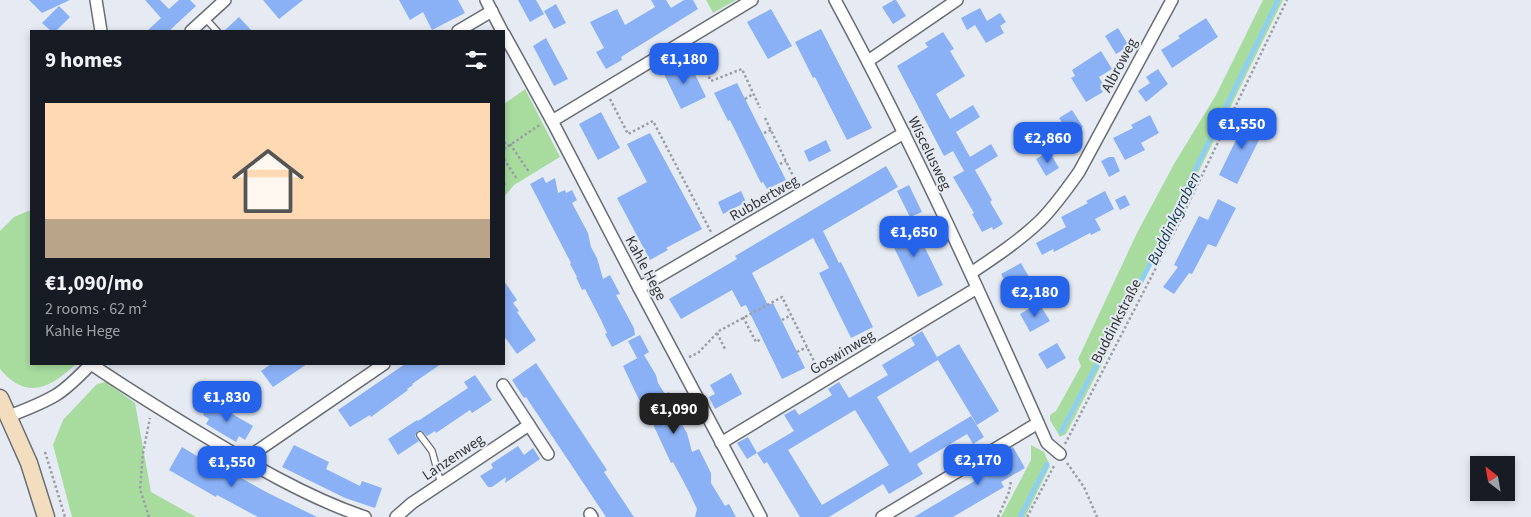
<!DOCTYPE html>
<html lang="en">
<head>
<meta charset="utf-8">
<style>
	:root { --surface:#171b24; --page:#242831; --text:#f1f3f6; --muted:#9ea1a6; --accent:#2563eb }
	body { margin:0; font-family:"Source Sans 3",sans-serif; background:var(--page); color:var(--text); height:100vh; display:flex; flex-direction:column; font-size:19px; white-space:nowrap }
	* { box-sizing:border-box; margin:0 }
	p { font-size:16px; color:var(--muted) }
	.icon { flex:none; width:28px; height:28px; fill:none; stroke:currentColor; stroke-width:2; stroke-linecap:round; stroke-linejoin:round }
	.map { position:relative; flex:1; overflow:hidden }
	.drawer { position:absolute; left:30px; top:30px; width:475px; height:335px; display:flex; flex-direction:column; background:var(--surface); border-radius:0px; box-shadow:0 2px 8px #0003 }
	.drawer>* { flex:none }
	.needle { width:32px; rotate:329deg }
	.controls { position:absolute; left:1470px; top:456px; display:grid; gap:10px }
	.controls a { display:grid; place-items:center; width:45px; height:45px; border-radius:0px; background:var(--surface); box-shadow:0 2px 8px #0003; font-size:25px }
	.price { position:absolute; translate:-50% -42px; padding:0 11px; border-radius:10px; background:var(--accent); color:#fff; font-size:16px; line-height:32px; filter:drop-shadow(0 1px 2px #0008) }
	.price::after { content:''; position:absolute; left:50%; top:30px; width:15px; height:11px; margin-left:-8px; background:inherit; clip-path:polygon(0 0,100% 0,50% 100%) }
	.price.on { background:#222; color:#fff }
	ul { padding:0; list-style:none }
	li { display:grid; align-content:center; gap:10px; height:265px; padding:0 15px }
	li span { display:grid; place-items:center; height:155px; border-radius:0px; color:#555 }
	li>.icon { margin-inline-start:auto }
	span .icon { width:90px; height:90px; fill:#fffc; stroke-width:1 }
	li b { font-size:21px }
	h2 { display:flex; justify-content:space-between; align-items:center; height:60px; padding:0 15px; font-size:21px }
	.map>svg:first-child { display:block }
	.green { fill:#a8dc9f }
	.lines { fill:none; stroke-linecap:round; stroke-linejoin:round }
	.stream { stroke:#8ccef5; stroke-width:4.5 }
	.building { fill:#8ab1f6; fill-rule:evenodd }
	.lane-casing { stroke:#686c74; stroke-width:8 }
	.street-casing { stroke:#686c74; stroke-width:14 }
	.secondary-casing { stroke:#686c74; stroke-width:19 }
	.path { stroke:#9a9ea4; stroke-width:2.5; stroke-dasharray:2.5 2.5; stroke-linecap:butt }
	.lane { stroke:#fff; stroke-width:5.5 }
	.street { stroke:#fff; stroke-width:11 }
	.secondary { stroke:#f2ddbe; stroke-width:16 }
	.labels { text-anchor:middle; stroke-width:4; stroke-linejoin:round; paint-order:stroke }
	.street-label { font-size:15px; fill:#343639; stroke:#e6ebf3 }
	.water-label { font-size:16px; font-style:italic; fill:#11374c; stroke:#e6ebf3 }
</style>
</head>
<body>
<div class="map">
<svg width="1531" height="517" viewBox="0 0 1531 517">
	<rect width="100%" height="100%" fill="#e6ebf3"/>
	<g class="green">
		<path d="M706,0h30l-23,13z"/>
		<path d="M1263,0h20l-111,226 -106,208 -6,3 -10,-17v-5l6,-4 25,-45 -3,-7 59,-126 37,-69 42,-69z"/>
		<path d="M525,89l35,68 -46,28 -10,12v-93z"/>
		<path d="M28,211h3v153h45c-26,24 -49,37 -76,5v-138l14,-14z"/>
		<path d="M106,382l29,21 16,89 45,25h-124l-19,-72 10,-25 34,-36z"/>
		<path d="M1031,445l13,7 6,14 -25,51h-24l30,-57z"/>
	</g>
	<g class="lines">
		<g class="stream">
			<path d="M1061,432l99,-187 8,-20 110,-225"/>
			<path d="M1020,517l27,-53"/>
		</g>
	</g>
	<g class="building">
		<path d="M29,0h41l-28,13z"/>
		<path d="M145,0h15l9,9 10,-9h11l6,6 -27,25h-22l14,-13z"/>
		<path d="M263,0h40l-24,19z"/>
		<path d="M399,0h59l7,13 -33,17 -9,-18 -13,8z"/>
		<path d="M518,0h18l8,14 -14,8z"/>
		<path d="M651,0h15l5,8 13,-8h9l5,9 -77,48 1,3 -16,9 -10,-17 8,-4 -14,-26 27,-13 8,16 30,-18z"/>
		<path d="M894,0h2l10,16 -13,8 -11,-17z"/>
		<path d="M556,4l10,19 -12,6 -10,-18z"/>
		<path d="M59,6l11,11 -14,14h-5l-9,-8z"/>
		<path d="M980,8l7,13 13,-8 6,9 -6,4 4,7 -18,10 -11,-18 -8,5 -6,-12z"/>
		<path d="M771,9l21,37 -24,13 -21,-37z"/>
		<path d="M239,17l13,14h-28z"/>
		<path d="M1206,18l12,19 -46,31 -11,-18 19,-12 -2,-2z"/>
		<path d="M1118,28l11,18 -13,8 -11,-18z"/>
		<path d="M821,29l51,99 -25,12 -32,-63 -2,1 -18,-36z"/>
		<path d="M943,32l11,17 -4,2 15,25 -29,18 14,25 23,-14 7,12 -24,15 14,25 21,-13 7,12 -23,14 17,30 -2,2 13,22 -10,6 -1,-3 -10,5 -10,-18 2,-1 -21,-36 11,-6 -11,-20 -9,5 -47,-90 31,-19 -3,-4z"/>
		<path d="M546,38l22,41 -14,7 -21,-40z"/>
		<path d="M1101,51l11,18 -13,8 5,9 -4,2 3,4 -17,10 -15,-24 4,-2 -3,-6z"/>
		<path d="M688,60l18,37 -25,12 -18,-37z"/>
		<path d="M1158,69l10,15 -22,18 -8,-11 12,-8 -4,-6z"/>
		<path d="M737,83l49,97 -19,9 -4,-7 -2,1 -31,-63 -2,1 -14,-28z"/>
		<path d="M1072,110l11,17 -13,8 -11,-17z"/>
		<path d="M1250,111l13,21 -26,52 -18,-9z"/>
		<path d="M601,112l19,36 -22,12 -19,-36z"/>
		<path d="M1150,115l9,18 -18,10 4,7 -20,10 -12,-22 20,-10 -2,-3z"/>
		<path d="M650,133l52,96 -36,19 2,2 -18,10 -33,-62 30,-16 -20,-38z"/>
		<path d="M1066,137l6,10 -10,6 -6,-9z"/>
		<path d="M826,140l5,11 -22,11 -5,-11z"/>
		<path d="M1049,151l10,17 -13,8 -10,-17z"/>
		<path d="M1109,157h5l6,14 -11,6 -8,-16z"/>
		<path d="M886,166l12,21 -75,44 16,32 2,-1 32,65 -22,11 -32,-65 10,-5 -16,-30 -61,35 16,32 5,-2 32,65 -23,11 -36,-74 -5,2 -9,-17 -51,29 -12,-20 68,-40 -2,-3z"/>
		<path d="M543,177l3,6 9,-5 3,15 7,-3 1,3 6,-3 5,10 -5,3 16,30 3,14 6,11 6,21 7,-4 10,19 -4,1 18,33 1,7 -23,12 -7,-13 2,-1 -6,-13 -16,-31 -3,1 -6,-13h1l-7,-13 1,-1 -41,-79z"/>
		<path d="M909,185l13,27 -12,5 -13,-26z"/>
		<path d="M741,191l5,11 -23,12 -5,-12z"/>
		<path d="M1105,191l9,18 -19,10 6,11 -10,5 -1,-2 -36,19 -1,-3 -11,6 -6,-12 30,-16 -5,-10 27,-14 -2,-2z"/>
		<path d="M1125,195l5,10 -10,5 -5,-10z"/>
		<path d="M1218,199l18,9 -20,39 -8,-3 -16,30 -3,-1 -15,21 -11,-7 15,-20 -4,-2 22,-43 3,-6 9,4z"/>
		<path d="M911,219l32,66 -25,12 -32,-66z"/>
		<path d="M1021,263l20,35 -10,6 -10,-18 -10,6 -10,-18z"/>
		<path d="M504,281l13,19 -4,3 6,8 -2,1 19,28 -19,14 -13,-18z"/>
		<path d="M1039,303l11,18 -20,11 -10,-18z"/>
		<path d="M922,331l15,26 22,-13 40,67 -22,14 -39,-65 -61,37 33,56 61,-37 13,21 -11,7 -6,-10 -50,30 6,10 -34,20 -6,-10 -54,33h-29l-33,-55 -3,2 -7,-11 37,-22 -10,-16 11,-6 4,6 33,-20 -4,-6 11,-7 10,16 39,-23 -6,-10 33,-20 -4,-7zM855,410l34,55 -67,40 -34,-55z"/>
		<path d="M640,335l9,17 -5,3 12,20 2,8 7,11 4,-2 9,17 3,14 6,10 5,19 7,-3 12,24v10l14,23 4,-2 7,13h-41l2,-8 -8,-17 -16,-30 -2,1 -27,-58 -2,1 -19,-40 18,-10 -4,2 -9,-17z"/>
		<path d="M1057,343l9,15 -19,11 -9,-15z"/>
		<path d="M536,363l71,107 -3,2 30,45h-28l-80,-120 -2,1 -12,-18z"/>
		<path d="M271,364h36l-34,23 -12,-16z"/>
		<path d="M405,364h36l-29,20 1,1 -6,4 1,1 -37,27 -1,-2 -20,12 -12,-17z"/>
		<path d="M731,373l11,21 -27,15 -6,-12 6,-3 -5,-9z"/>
		<path d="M475,375l17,25 -20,13 -2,-3 -34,23 -1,-2 -8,5 -5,-5h-4l-3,5 4,5 -21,14 -10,-16 29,-19 1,1 50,-33 -4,-6z"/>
		<path d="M210,401l43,25 -8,14 -6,-4 -3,6 -30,-18 3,-5 -6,-4z"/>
		<path d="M748,437l9,16 -10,6 -10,-16z"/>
		<path d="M294,445l35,17 -3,7 34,17 2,-5 20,7 -7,20 -30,-10 -63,-31z"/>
		<path d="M518,446l6,9 9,-7 7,11 -35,24 1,-6 -14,10h-4l-8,-11 13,-8 -2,-4z"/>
		<path d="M182,447l46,28 2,-3 38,21 49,24h-59l-41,-22 -1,2 -47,-27z"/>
		<path d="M1013,447l12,21 -24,14 3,5 -51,30h-39l69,-41 -5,-8z"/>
	</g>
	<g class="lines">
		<defs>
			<g id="lane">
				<path d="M205,18l12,13"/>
				<path d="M420,435l12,16 9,33"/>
			</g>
			<g id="street">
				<path d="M96,0l5,31"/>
				<path d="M486,0l16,31"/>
				<path d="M835,0c78,144 146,294 212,443l13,11"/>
				<path d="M191,31l34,-31"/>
				<path d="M458,31l34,-20"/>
				<path d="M504,34l47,85 88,169 122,229"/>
				<path d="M868,61l89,-61"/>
				<path d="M552,121l200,-121"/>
				<path d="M971,273c24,-16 48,-32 69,-52 15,-15 27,-32 39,-49l93,-172"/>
				<path d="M639,288l265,-155"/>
				<path d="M91,364c35,24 71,46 107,68 53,32 108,65 167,85"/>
				<path d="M503,385l45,69"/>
				<path d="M9,416c16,-6 32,-12 47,-21 13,-8 24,-20 35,-31"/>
				<path d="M721,443l256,-155"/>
				<path d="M244,460l140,-96"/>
				<path d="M590,514l2,3"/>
				<path d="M396,517l16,-14 117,-78"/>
				<path d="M882,517l156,-94"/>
			</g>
			<path id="secondary" d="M0,398l29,65 17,54"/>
		</defs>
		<use href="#lane" class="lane-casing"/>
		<use href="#street" class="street-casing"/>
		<use href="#secondary" class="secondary-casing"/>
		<g class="path">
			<path d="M695,50l16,31 31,-12 18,39"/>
			<path d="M610,99l18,35 25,-13 58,111"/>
			<path d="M745,99l8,-5"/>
			<path d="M765,118l31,64"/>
			<path d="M764,133l7,-3"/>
			<path d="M504,142l4,4"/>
			<path d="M510,144l19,28"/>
			<path d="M504,149l37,-25"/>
			<path d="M504,159l13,20"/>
			<path d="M780,164l6,-3"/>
			<path d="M504,183l1,2"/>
			<path d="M743,317l13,25 5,-3"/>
			<path d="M782,320l9,-5"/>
			<path d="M717,333l8,16"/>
			<path d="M797,352l10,-5"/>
			<path d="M689,357l9,-4 21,-22 63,-34 37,74"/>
			<path d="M1065,444l112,-217 110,-227"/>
			<path d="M45,452l20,65"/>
			<path d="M1067,463l17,24 13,30"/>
			<path d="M149,517l-9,-28 3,-36 7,-35"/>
			<path d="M998,517l11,-25 2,-11"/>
			<path d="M1027,517l28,-53"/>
		</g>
		<use href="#lane" class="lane"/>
		<use href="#street" class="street"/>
		<use href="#secondary" class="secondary"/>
	</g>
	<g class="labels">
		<g class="street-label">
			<text transform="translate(1119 65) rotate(-62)" y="5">Albroweg</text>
			<text transform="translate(930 153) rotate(64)" y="5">Wiscelusweg</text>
			<text transform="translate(764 198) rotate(-30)" y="5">Rubbertweg</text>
			<text transform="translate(646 268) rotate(62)" y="5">Kahle Hege</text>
			<text transform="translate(1116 321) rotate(-63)" y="5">Buddinkstraße</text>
			<text transform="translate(842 352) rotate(-31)" y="5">Goswinweg</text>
			<text transform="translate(453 457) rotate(-34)" y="5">Lanzenweg</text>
		</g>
		<g class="water-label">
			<text transform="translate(1173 218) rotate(-64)" y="6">Buddinkgraben</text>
		</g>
	</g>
</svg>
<div class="controls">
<a><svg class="needle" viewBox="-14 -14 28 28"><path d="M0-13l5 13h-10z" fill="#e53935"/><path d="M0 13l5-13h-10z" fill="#9ea1a6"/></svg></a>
</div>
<b class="price" style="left:684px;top:85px">€1,180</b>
<b class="price" style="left:1242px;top:150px">€1,550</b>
<b class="price" style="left:1048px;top:164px">€2,860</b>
<b class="price" style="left:914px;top:258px">€1,650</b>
<b class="price" style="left:1035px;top:318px">€2,180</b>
<b class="price" style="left:227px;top:423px">€1,830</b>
<b class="price on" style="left:674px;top:435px">€1,090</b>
<b class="price" style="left:978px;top:486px">€2,170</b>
<b class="price" style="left:232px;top:488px">€1,550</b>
<section class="drawer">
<h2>9 homes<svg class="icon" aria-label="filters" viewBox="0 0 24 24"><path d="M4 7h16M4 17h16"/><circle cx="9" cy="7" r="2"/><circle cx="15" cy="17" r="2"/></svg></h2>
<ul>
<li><span style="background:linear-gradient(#ffd9b3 75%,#b9a48a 0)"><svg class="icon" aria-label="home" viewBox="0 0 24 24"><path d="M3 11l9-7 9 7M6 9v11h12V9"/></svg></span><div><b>€1,090/mo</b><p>2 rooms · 62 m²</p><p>Kahle Hege</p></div></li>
</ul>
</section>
</div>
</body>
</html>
